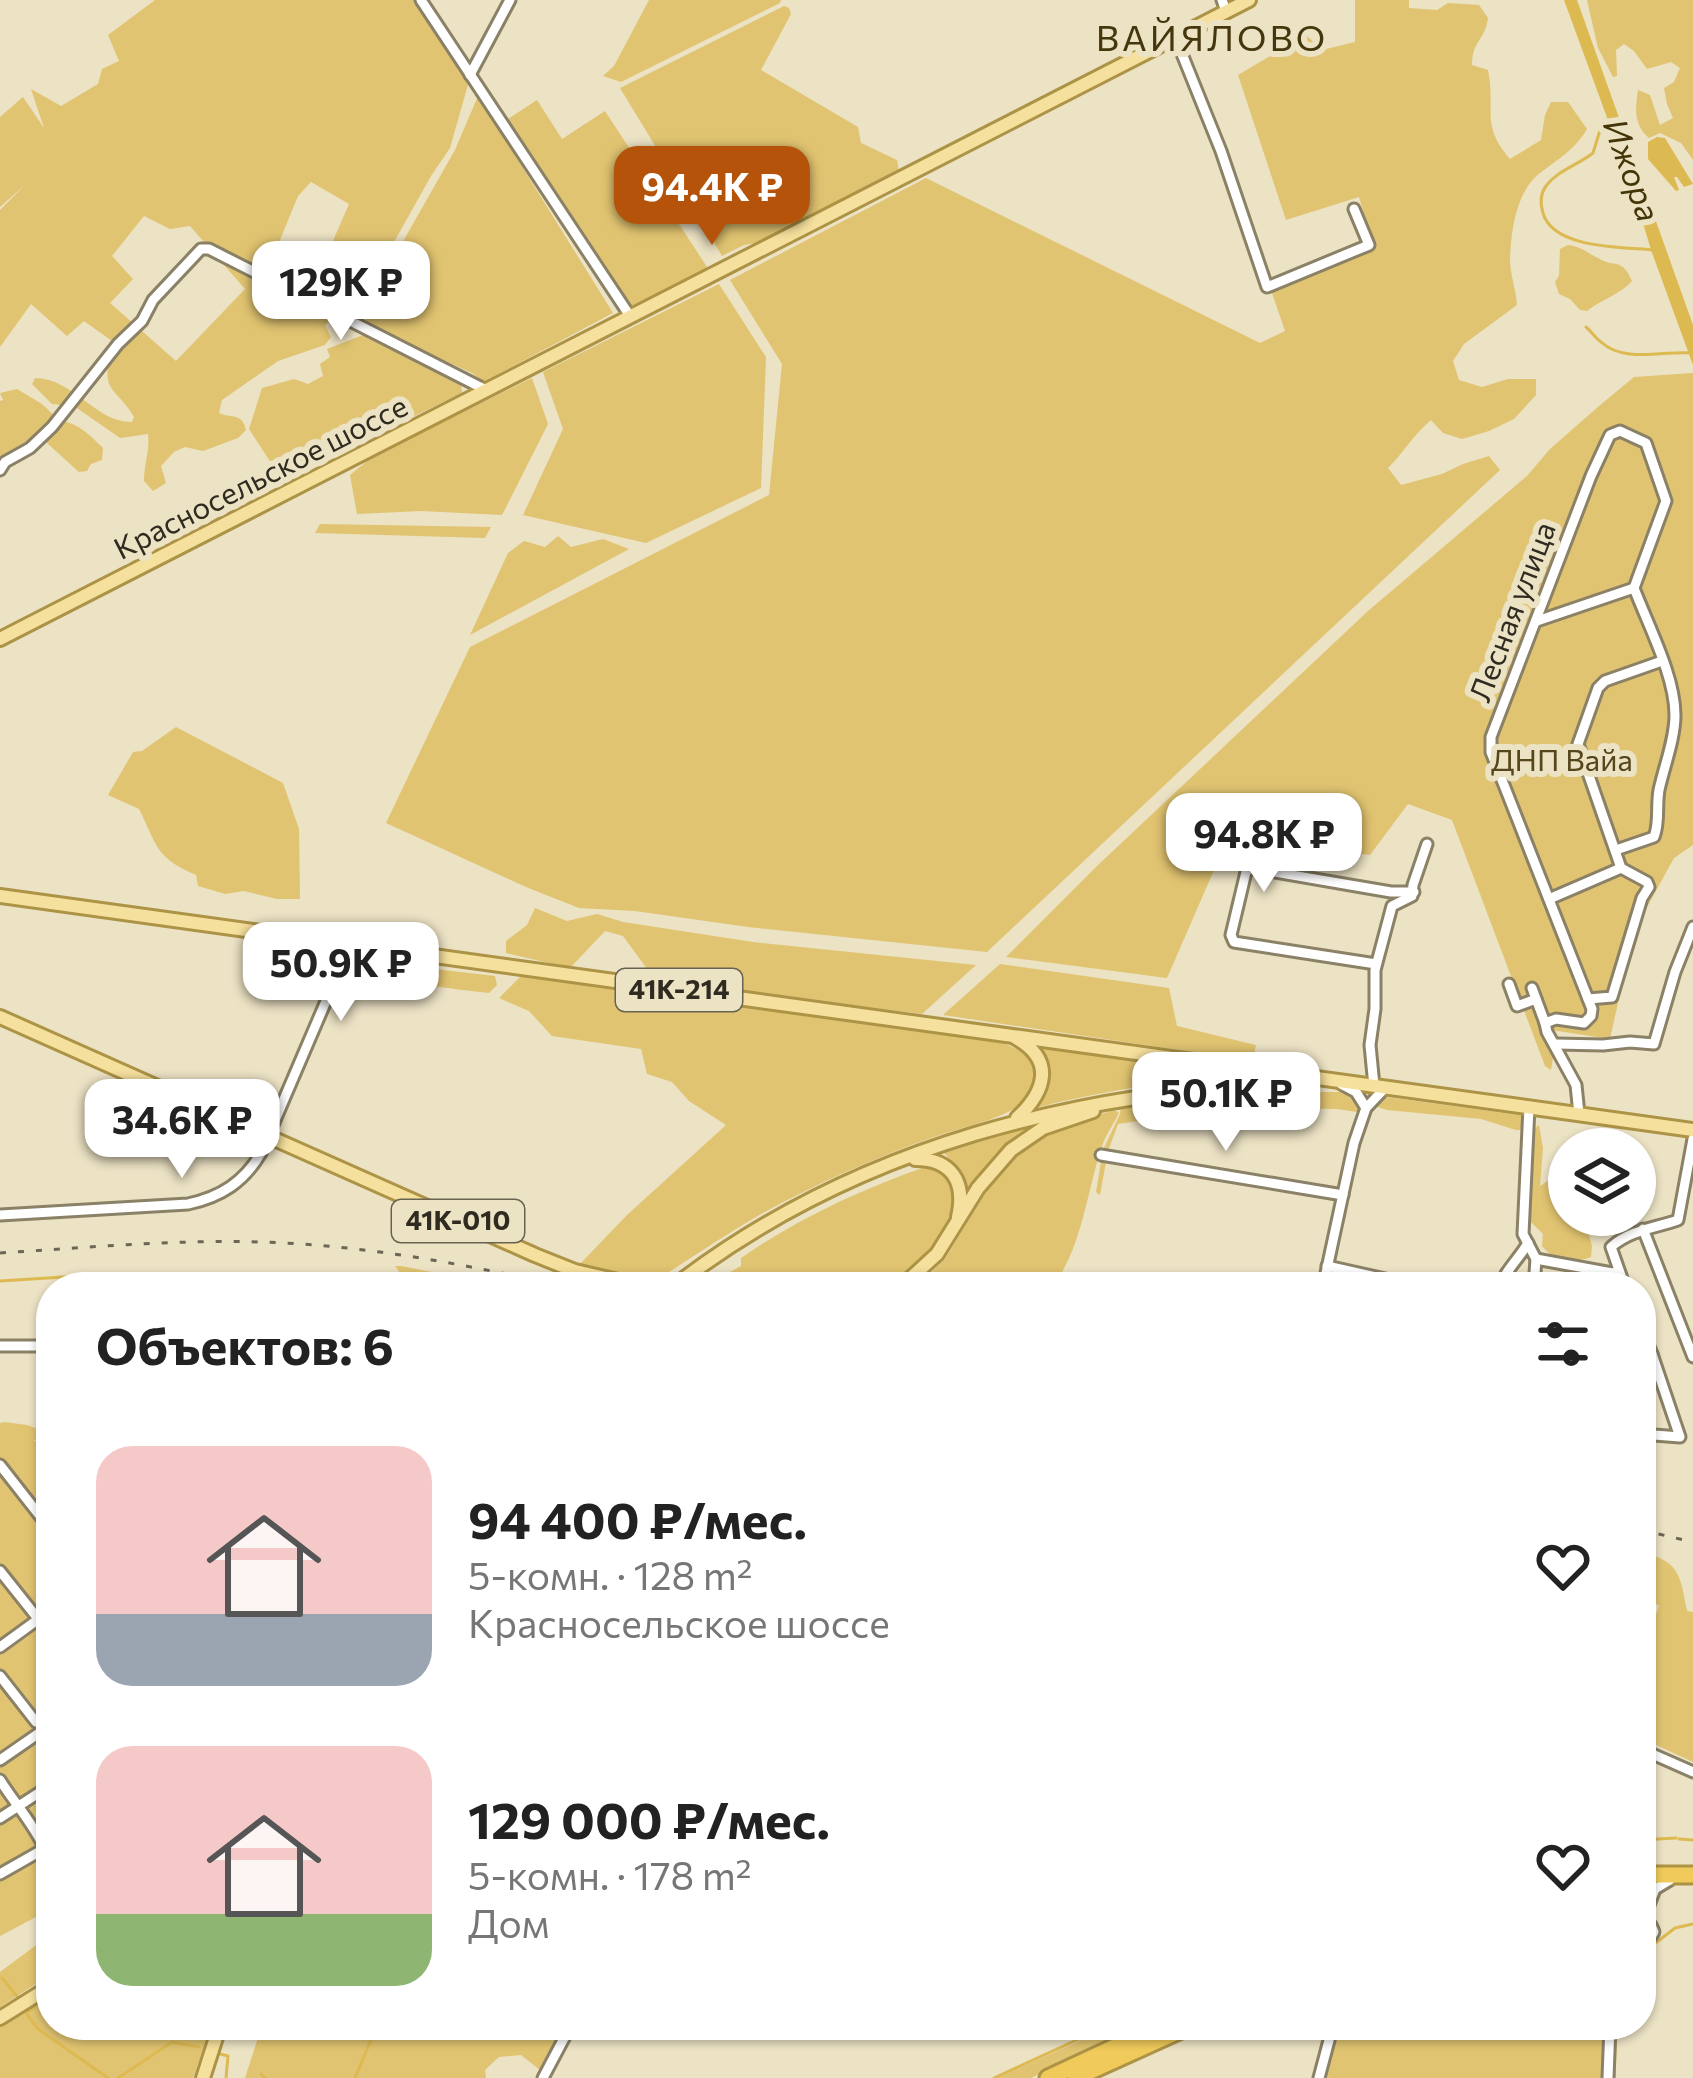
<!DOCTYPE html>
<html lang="ru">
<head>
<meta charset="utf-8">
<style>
	:root { --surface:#fff; --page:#f6f6f6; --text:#222; --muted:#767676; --accent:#b45309 }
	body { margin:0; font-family:Commissioner,sans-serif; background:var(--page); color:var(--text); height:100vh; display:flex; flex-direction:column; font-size:45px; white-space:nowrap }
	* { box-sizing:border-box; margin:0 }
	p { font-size:39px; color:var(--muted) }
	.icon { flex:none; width:66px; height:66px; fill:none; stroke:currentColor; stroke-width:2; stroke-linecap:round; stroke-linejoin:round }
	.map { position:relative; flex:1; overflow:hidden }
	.details { position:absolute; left:36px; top:1272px; width:1620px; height:768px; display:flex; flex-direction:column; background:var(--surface); border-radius:48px; box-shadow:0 3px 9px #0004 }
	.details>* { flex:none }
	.fabs { position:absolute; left:1548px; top:1128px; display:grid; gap:24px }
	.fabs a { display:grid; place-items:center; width:108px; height:108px; border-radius:50%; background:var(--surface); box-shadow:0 3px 9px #0004; font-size:60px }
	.price { position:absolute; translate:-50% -102px; padding:0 27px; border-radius:24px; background:#fff; color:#222; font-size:39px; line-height:78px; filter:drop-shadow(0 3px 6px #0008) }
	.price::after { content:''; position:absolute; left:50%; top:72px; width:36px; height:27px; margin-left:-18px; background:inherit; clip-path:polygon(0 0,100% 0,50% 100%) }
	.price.active { background:var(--accent); color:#fff }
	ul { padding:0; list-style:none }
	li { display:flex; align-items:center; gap:36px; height:300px; padding:0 60px }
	li span { display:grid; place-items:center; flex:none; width:336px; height:240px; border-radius:36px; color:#555 }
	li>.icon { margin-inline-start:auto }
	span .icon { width:144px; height:144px; fill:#fffc; stroke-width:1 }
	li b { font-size:51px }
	h2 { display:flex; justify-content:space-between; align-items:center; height:144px; padding:0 60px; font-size:51px }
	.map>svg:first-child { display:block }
	.green { fill:#e1c471; fill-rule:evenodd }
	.water { fill:#ddba51 }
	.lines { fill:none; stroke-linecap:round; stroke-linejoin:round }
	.stream { stroke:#ddba51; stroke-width:3 }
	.minor-casing { stroke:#8a8166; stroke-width:15 }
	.major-casing { stroke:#ac9346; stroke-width:18 }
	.highway-casing { stroke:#ac9346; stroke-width:21 }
	.minor { stroke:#fff; stroke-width:9 }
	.major { stroke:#f6e09d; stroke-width:12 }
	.highway { stroke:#f0cb5b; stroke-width:15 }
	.rail { stroke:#6c6655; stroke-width:3; stroke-dasharray:6 12; stroke-linecap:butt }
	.labels { text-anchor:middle; stroke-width:12; stroke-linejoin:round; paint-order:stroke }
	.shield { fill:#ece2c4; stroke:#686251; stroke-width:3 }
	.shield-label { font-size:27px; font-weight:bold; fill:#2f2b20 }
	.street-label { font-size:30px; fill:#2f2b20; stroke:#ece2c4 }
	.park-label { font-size:30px; fill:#55461b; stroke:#ece2c4 }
	.water-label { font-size:33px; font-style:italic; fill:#433507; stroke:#ece2c4 }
	.quarter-label { font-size:36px; letter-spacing:3px; fill:#44370d; stroke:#ece2c4 }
</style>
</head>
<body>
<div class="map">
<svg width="1693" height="2078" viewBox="0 0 1693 2078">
	<rect width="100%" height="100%" fill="#ece2c4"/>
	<g class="green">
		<path d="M155,0h261l53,81 -19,67 -19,28 -80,143 -22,2 -4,4 6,12 -6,8 -47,16 -56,39 -3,13c13,6 23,-1 27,17l-8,8 -35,13 -18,-4 -11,5 -13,14 5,17 -13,8 -9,-10c0,-17 6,-30 4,-47l-28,4 -46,-32 -22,-2 -20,-20 3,-6c38,0 61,45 97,44l2,-5c-16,-28 -33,-24 -24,-60l14,-8 1,-9 -3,-10 -10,11 -28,-20 -17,15 -36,-32 -31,43v-137l25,-25 -25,22v-90l23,-20 21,31 -13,-39 30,17 37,-22 4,-15 17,-8 -11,-26zM311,182l38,22 -40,92 -43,-22 32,-78zM144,216l26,13 20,-3 55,63 -69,72 -66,-58 23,-24 -21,-23z"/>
		<path d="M649,0h132l-1,3 -159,79 -18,-6 11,-10z"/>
		<path d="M1355,0h54v8l28,2 11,-7 31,2 9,13c-3,23 -16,22 -16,47l16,5c8,40 -8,55 22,89l31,-19 4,-25 6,-13h17l19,27c-11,20 -29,30 -47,44 -24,18 -29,58 -30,86 0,15 6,31 7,46l-53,39 -11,17 6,19 23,7 26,-8h28v16l-22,24 -25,12 -27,8 -19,-6 -12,-13c-17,14 -27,32 -43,48l13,17 41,-11 21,-10 26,-8 11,14 -513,482 -239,-25 -113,-16 -56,-3 -53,-21 -140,-64 84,-176 299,-152 13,-131 -52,-84 196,-102 334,165 25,-12 -15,-44 40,-13 63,-29 -14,-48 -73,23 -48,-145 68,-40 16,15 33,-8z"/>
		<path d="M1587,0h106v160l-12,-17 -21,-10 -11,5c-15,-13 -14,-28 -11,-48l12,5 10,30 13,-7 -6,-14 -3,-16 10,-6 6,-14 -9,-6 -24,7 -13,-18 -10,-7 -8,6 1,26 -4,1 -15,-29z"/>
		<path d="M784,6l5,2 2,6 -30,56 97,57 3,16 36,17 2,12 -142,71 -13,2 -22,11 -102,-168z"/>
		<path d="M478,96l135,217 -130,69 -11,-9 -105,-47 -3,-16 91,-160z"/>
		<path d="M537,100l25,39 43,-28 104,159 -80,37 -121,-188z"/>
		<path d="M1568,245c14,2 18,7 30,13 17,11 23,-2 34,23 -11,13 -30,18 -45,30l-7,-1 -10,-11 -11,-5 -4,-12 4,-6 1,-27z"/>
		<path d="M719,284l47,73 -5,131 -115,55 -123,-28 40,-86 -20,-57z"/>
		<path d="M363,335l98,49 1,9 -158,76 -31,-3 -24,-37 13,-41 32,-9 14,5 15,-8 -3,-12 10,-7 -3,-8z"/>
		<path d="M1693,373v472l-19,13 -40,73 -24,108 -65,-10 9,23 -3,18 -6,-4 -93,-246 -44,-16 -38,51 -142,-17 -61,140 -161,-21 91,-91 271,-255 159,-135 23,-27 49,-43 35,-29z"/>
		<path d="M532,378l16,46 -46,91 -81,-4 -64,3 -7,-39 22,-18z"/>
		<path d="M17,389l25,15 18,17c17,1 31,15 43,27l-1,12 -11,4 -4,7 -8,1 -41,-37 -38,28v-62l3,-1 -3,-7z"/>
		<path d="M320,524l171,3 -6,11 -170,-5z"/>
		<path d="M558,536l13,11 32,-8 26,10 -159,86 38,-82 16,-12 21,6z"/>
		<path d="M176,727l107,56 16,46 1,70h-23l-33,-8 -19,3 -27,-8 -2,-11c-41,-18 -38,-28 -57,-66l-31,-14 25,-43 9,-1z"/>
		<path d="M535,908l32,13 30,-7 26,8 130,20 223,23 -54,49 -193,-24 -76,-13 -30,-41 -18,-5 -35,37 -64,-15v-12l21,-16z"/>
		<path d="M374,962l121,14 2,9 -8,8c-34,-4 -90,-9 -118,-26z"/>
		<path d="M1000,964l169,24 8,38 79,19 -3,16 -310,-46z"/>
		<path d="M523,974l475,67c33,13 38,17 35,53 -21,24 -63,31 -93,41 -62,21 -122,48 -179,79 -38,22 -74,47 -111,70l-70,-20 47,-49 99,-90 -37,-24 -17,-19 -25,-8 -6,-25 -89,-13 -23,-25 -30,-13z"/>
		<path d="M1047,1047l216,28c-21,7 -45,0 -67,3 -54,8 -107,16 -161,30 15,-18 17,-37 7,-57z"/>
		<path d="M1235,1092h113l12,9 3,12 -26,-4 -110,-2 -109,17 -10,27 -8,44 -4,-3 7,-42 17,-36 1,-7 62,-11z"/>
		<path d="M1379,1096l147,20 -1,14h-9l-35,-11 -94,-9 -12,-4 -2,-5z"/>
		<path d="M1114,1110l5,3c-6,12 -14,23 -18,36 -14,43 -20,102 -49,138h-136l29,-28 51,-84 34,-32 38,-18z"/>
		<path d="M1035,1125l-37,31 -26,34 -5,-1 -9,-22 -14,-14z"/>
		<path d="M1539,1125l4,23 -3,38 9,-6 10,-27 10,5v57h66l-5,16 -5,3 -30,-5 -7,2 4,15 -1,11c-19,7 -36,5 -49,-11l1,-12 -15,-15 4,-88z"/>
		<path d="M925,1167l17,6 9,12 3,22 -12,27 -18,23 -37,30h-177l-1,-3 32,-18v-8c58,-40 119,-68 184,-91z"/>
		<path d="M395,1266h6l108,21h-83l-4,-10 -22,-4z"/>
		<path d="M4,1422l23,3 24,9v10l-21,-5 21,8v160l-18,14 18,24v264l-51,27v-513z"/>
		<path d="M1641,1552c39,9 39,23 46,59l6,1v150l-52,-24v-98l11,-14 7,-20 -18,-15z"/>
		<path d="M51,1934v40l-51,33v-35z"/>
		<path d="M51,1995v30h160l-18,53h-193v-52z"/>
		<path d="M262,2025h303l-25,45 -19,-15 -22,2 -14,13 1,8h-241z"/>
		<path d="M1105,2025h33l-5,5 -102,48h-34l98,-44z"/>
		<path d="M1330,2025h283l-2,53h-295z"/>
	</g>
	<g class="water">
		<path d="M1564,0h13l116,325v40l-42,-115 -20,-67z"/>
		<path d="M1657,137l8,1 28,46 -9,3 -7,-10h-3l5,13 -3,1 -28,-32v-17z"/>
	</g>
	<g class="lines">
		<g class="stream">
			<path d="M1608,121l-7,6 -8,26c-15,12 -35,17 -47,33 -6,8 -6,17 -3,27 10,36 80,34 111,37"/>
			<path d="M1586,327c6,5 9,11 15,15 24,22 63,8 92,11"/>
			<path d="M0,1281l79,-5"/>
			<path d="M1679,1839l14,1"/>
			<path d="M1641,1840l35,-2"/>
			<path d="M1641,1946l12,-1 22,-17 18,-4"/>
			<path d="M2,1978l17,21 32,-22"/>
			<path d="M51,1996l-25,17 12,16 70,49"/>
			<path d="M220,2054l8,2 -2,22"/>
			<path d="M261,2074l4,4"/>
			<path d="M118,2078l54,-36 27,5"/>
			<path d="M355,2078l22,-53"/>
			<path d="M994,2078l98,-45 9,-8"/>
			<path d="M1314,2078l12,-53"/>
			<path d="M1614,2078l2,-53"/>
		</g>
		<defs>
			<g id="minor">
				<path d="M421,0l209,316"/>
				<path d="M1222,0l4,11"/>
				<path d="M1176,39l45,112 46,136 102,-42 -15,-36"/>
				<path d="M470,75l40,-75"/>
				<path d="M0,470l5,-8 25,-14 22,-21 66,-83 24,-23 11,-21 48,-51h8l277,141"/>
				<path d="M1537,621l97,-33"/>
				<path d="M1549,899l72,-31"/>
				<path d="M1376,964l-142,-22 -3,-7 15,-63 5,-4 140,24h23"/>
				<path d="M1509,984l8,22 19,-7"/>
				<path d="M1532,988l13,35"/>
				<path d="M1588,999l24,-2 30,-99 7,-11 -2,-5 -26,-14 -43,-124 20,-56 7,-7 57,-20"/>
				<path d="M1556,1044l47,1 27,-3 24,2 21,-72 18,-45"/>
				<path d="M1341,1084l15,8 10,16"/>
				<path d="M1374,1086l-4,-41 5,-36v-39l17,-64 20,-10 1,-11 14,-41"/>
				<path d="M1529,1107l-6,127 13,25 -2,28"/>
				<path d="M1579,1114l-3,-29 -29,-53 -2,-9 11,-4 28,4 7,-7 1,-7 -101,-257v-15l100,-261 19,-41 10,-4 26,12 20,58 -32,87c14,37 41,88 41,127 0,24 -11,52 -16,75 -3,17 1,32 -5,47l-38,13"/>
				<path d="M1101,1155l242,40"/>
				<path d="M0,1215l188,-11c33,-7 56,-22 73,-51l89,-208"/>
				<path d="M1643,1229l50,128"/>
				<path d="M1536,1259l76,14 7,-2"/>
				<path d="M1327,1266l94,21"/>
				<path d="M1323,1287l31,-144 12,-35 20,-21"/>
				<path d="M1500,1287c5,-17 19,-28 28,-44"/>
				<path d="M1625,1287l-14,-40c19,-17 44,-19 67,-27l15,-81"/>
				<path d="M1641,1327l11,27 -11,2"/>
				<path d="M0,1346h51"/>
				<path d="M1641,1434l39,3 -28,-83"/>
				<path d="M0,1465l51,65"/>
				<path d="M0,1571l51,64"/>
				<path d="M0,1647l51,-37"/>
				<path d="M0,1676l36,46"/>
				<path d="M1641,1749l52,23"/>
				<path d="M0,1760l42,-29h4l5,8"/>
				<path d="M0,1780c15,24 33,43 45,69"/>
				<path d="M0,1818l51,-33"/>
				<path d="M0,1874l51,-29"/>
				<path d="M1641,1885l6,8 2,10"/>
				<path d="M1641,1926l14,-37 15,-9"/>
				<path d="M1641,1938l10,-1 3,-5 -3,-7 -8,-5"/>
				<path d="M543,2078l28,-53"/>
				<path d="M1319,2078l13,-49 5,-4"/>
				<path d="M1608,2078l2,-53"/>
			</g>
			<g id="major">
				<path d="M0,639l1249,-639"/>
				<path d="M0,896l1693,234"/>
				<path d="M0,1017l535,238 40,16 69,16"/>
				<path d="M1016,1038c39,22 30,53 1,80"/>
				<path d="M915,1159c37,0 51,23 43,58"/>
				<path d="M673,1287c184,-143 408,-196 635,-206"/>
				<path d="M901,1287l36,-33 41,-66 33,-38 32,-22 50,-17"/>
				<path d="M0,2018l51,-32"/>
				<path d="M203,2078l17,-53"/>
			</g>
			<g id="highway">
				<path d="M1641,1875h52"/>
				<path d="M1048,2078l114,-53"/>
				<path d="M1075,2078l117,-53"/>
			</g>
		</defs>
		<use href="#minor" class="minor-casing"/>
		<use href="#major" class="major-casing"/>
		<use href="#highway" class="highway-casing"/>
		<use href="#minor" class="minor"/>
		<use href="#major" class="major"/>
		<use href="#highway" class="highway"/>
		<g class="rail">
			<path d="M0,1253c95,-6 190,-15 285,-10 95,5 188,23 281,44"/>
			<path d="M1641,1530l52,12"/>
		</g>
	</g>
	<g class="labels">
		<g class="shield">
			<rect x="616" y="969" width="126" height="42" rx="9"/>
			<rect x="392" y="1200" width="132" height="42" rx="9"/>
		</g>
		<g class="shield-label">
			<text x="679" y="999">41К-214</text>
			<text x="458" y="1230">41К-010</text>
		</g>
		<g class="street-label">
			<text transform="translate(261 478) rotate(-27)" y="10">Красносельское шоссе</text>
			<text transform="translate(1513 612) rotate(-69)" y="10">Лесная улица</text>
		</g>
		<g class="park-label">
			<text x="1562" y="771">ДНП Вайа</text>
		</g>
		<g class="water-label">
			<text transform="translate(1632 170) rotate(70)" y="12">Ижора</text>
		</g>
		<g class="quarter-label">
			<text x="1212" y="51">ВАЙЯЛОВО</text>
		</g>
	</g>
</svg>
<div class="fabs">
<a><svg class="icon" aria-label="layers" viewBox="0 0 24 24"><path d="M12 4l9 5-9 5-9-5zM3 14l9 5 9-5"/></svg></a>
</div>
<b class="price active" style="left:712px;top:248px">94.4K ₽</b>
<b class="price" style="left:341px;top:343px">129K ₽</b>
<b class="price" style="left:1264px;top:895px">94.8K ₽</b>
<b class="price" style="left:341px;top:1024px">50.9K ₽</b>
<b class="price" style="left:1226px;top:1154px">50.1K ₽</b>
<b class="price" style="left:182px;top:1181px">34.6K ₽</b>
<section class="details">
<h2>Объектов: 6<svg class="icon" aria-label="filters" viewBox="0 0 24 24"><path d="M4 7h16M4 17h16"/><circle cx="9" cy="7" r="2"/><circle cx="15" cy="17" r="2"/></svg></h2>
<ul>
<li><span style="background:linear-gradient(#f6c9c9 70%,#9aa5b1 0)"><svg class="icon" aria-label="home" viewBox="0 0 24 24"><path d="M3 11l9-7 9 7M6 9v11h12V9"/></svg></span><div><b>94 400 ₽/мес.</b><p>5-комн. · 128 m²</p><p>Красносельское шоссе</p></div><svg class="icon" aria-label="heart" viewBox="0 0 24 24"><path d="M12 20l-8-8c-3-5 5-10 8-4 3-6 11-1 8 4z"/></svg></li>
<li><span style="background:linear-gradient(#f6c9c9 70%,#8fb573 0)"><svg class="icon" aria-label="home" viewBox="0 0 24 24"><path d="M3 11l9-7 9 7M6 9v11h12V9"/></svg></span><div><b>129 000 ₽/мес.</b><p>5-комн. · 178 m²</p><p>Дом</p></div><svg class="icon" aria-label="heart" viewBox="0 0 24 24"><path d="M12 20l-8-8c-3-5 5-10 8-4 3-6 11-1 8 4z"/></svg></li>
</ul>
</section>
</div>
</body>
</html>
